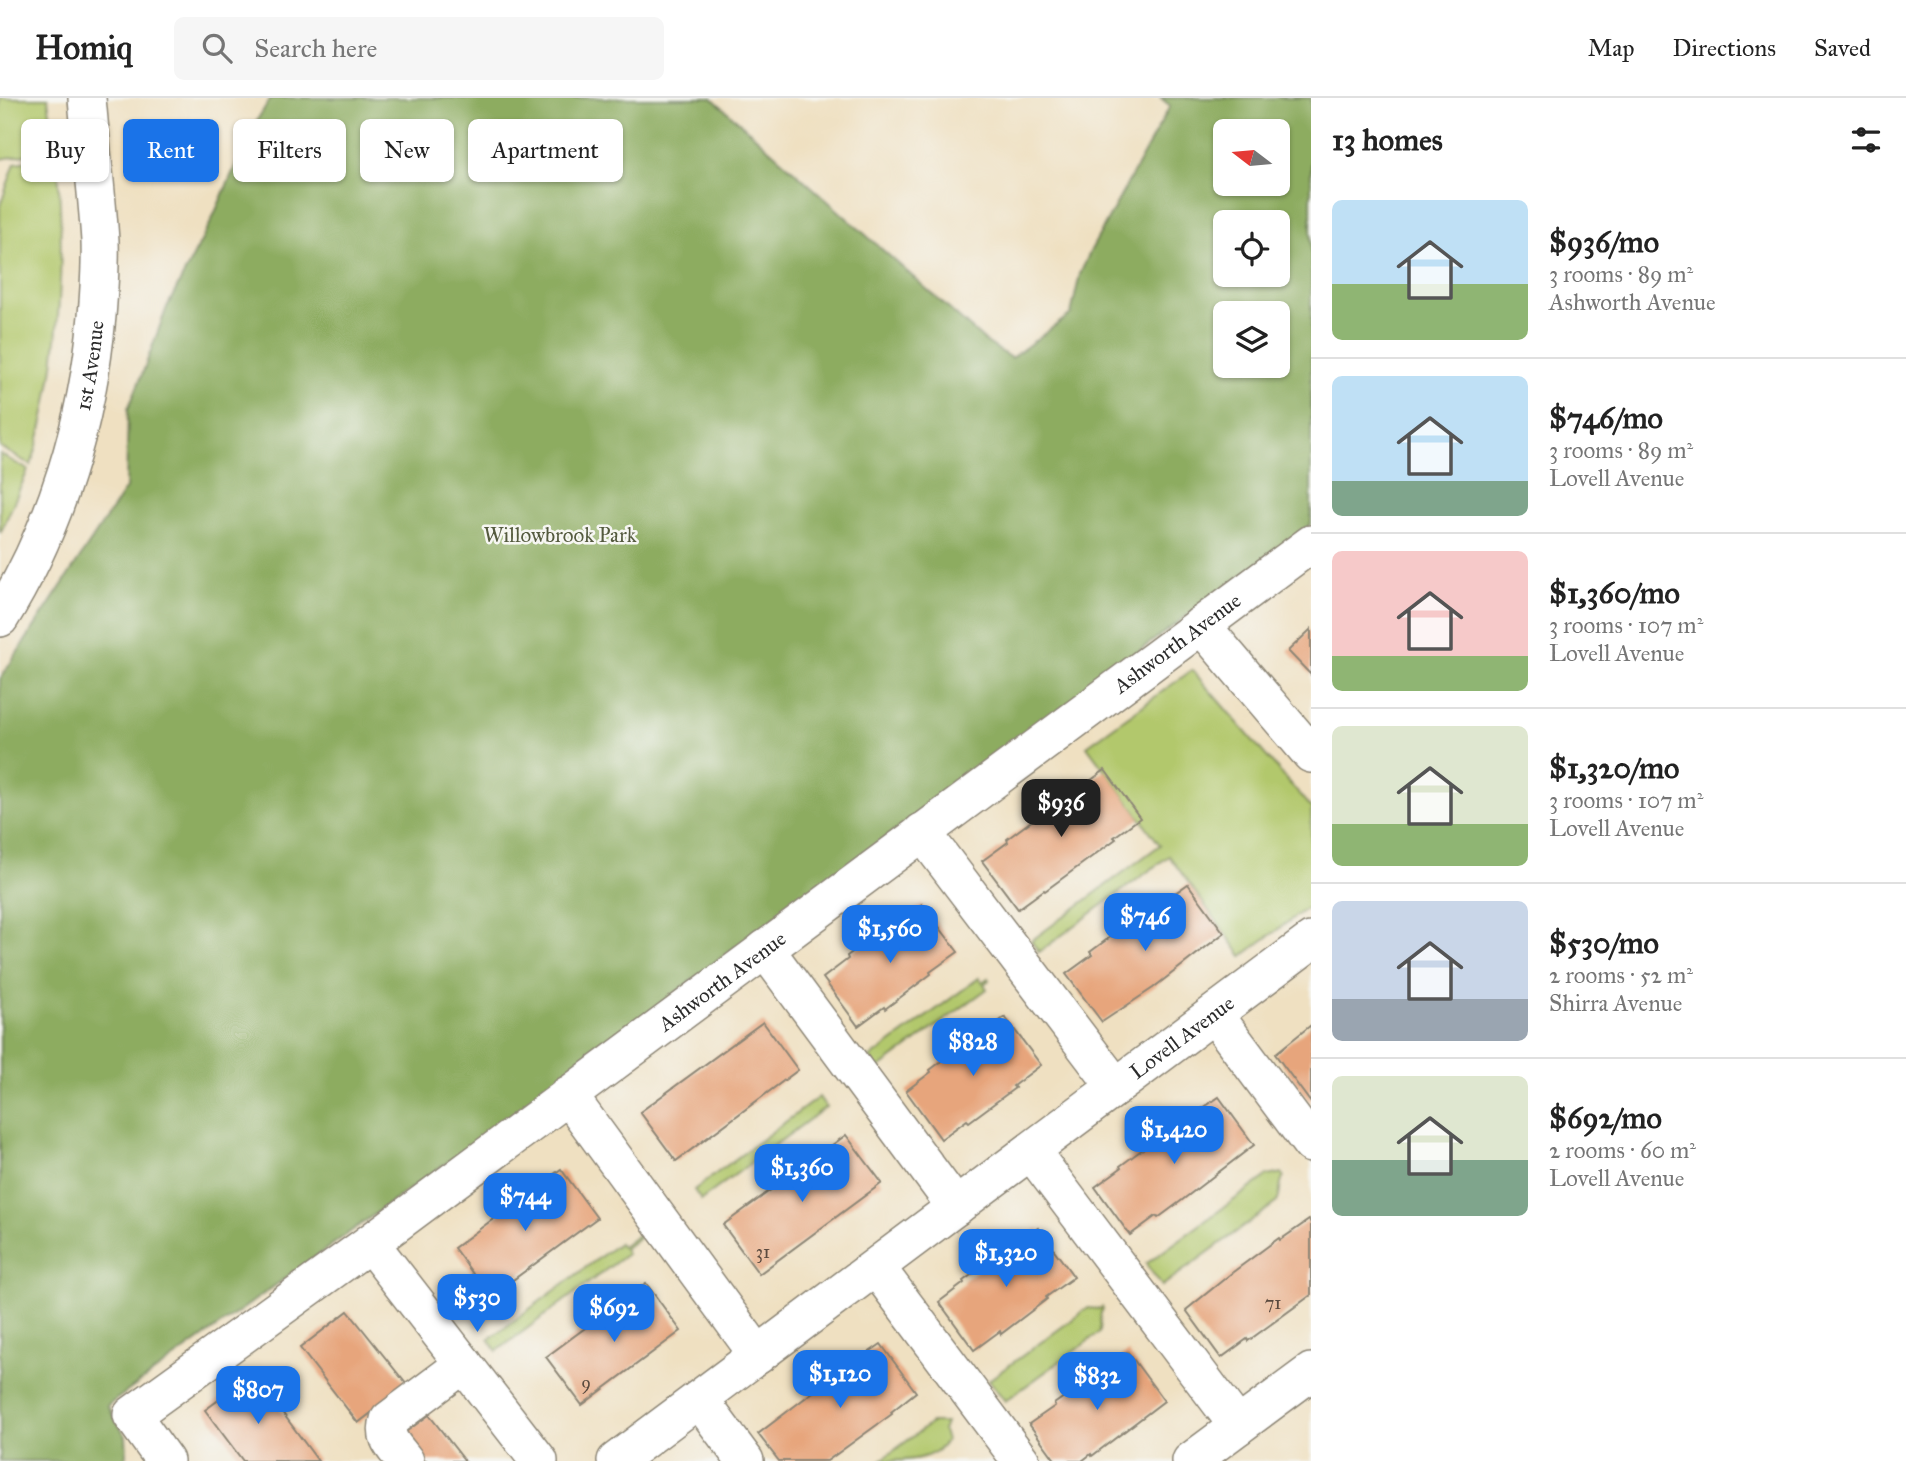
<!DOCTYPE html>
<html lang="en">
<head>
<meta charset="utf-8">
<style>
	:root { --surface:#fff; --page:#f6f6f6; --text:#222; --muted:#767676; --line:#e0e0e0; --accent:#1a73e8 }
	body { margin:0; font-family:"IM FELL Great Primer",serif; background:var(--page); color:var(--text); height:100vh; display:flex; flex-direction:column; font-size:26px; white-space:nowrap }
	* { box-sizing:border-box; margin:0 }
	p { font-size:23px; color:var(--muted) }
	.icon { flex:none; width:38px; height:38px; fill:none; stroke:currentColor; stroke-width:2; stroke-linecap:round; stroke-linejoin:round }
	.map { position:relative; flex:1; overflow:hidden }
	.details { display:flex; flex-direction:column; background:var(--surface); width:595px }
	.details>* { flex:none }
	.top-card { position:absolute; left:21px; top:21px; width:665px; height:63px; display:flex; gap:14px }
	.needle { width:46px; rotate:286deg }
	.fabs { position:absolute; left:1213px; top:21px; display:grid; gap:14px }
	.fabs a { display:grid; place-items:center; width:77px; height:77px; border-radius:10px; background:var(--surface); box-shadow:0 2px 5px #0004; font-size:35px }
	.price { position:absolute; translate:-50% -60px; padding:0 16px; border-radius:14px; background:var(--accent); color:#fff; font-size:23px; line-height:46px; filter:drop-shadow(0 2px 4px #0008) }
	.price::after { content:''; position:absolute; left:50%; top:42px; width:21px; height:16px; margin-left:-10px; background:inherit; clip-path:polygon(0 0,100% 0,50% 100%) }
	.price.active { background:#222; color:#fff }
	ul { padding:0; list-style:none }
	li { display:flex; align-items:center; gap:21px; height:175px; padding:0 21px }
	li+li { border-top:2px solid var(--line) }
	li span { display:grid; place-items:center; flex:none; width:196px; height:140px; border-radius:10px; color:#555 }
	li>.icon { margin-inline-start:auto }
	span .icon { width:84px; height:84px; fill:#fffc; stroke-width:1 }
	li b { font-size:30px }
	h2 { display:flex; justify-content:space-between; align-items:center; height:84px; padding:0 21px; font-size:30px }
	.pill { padding:0 24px; border-radius:10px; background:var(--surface); box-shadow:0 2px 5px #0004; font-size:24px; line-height:63px }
	.pill.active { background:var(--accent); color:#fff }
	header { display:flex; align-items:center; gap:42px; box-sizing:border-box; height:98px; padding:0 35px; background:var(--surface); border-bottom:2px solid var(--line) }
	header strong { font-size:33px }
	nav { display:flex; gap:38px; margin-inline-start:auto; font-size:24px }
	.search { width:490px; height:63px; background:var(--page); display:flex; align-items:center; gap:18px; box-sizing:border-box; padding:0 24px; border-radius:10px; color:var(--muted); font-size:26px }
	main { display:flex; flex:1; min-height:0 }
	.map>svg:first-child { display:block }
	.green { fill:#b2c86c; stroke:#6e7a4c; stroke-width:2 }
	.forest { fill:#8dac60; stroke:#5c6c46; stroke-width:2; fill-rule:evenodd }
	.building { fill:#e7a57c }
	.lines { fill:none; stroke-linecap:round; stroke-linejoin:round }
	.minor-casing { stroke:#8d8676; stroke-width:40 }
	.minor { stroke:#fff; stroke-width:37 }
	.labels { text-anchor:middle; stroke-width:5; stroke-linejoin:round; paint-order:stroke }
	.number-label { font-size:18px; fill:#5a4a3f }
	.street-label { font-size:21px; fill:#2b2b2b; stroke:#f6f6f2 }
	.park-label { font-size:21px; fill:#545a3e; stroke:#f6f6f2 }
</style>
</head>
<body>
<header>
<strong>Homiq</strong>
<div class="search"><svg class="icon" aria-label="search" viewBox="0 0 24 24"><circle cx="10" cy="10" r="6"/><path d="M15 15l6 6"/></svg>Search here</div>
<nav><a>Map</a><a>Directions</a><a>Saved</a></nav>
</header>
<main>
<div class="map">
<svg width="1311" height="1363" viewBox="0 0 1311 1363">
	<rect width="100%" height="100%" fill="#f6f6f2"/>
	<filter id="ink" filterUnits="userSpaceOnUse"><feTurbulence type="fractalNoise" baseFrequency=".0143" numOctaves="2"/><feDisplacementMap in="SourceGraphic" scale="14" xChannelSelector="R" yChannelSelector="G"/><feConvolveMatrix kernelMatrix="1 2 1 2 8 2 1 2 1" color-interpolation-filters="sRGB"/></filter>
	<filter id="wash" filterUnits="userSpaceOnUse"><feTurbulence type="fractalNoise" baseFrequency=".00686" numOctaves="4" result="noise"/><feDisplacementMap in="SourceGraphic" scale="28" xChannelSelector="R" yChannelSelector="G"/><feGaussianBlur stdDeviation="1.57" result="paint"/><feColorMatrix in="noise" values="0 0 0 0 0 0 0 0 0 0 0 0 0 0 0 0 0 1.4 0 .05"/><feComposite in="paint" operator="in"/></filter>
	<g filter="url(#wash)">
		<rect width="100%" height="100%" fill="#efe0c1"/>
		<g class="green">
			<path d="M0,0h48l7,52 -55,9z"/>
			<path d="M57,59c6,70 5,139 -4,209 -5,34 -11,67 -22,99l-31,-18v-241l15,-43z"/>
			<path d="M0,356l28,16 -27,62 -1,-1z"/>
			<path d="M1192,572l119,138v97l-69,51 -73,-100 -130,96 -8,-11 129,-96 -73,-99z"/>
			<path d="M979,880l3,4 6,-4 1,2 -5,4 3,5 -109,80 -8,-11z"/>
			<path d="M819,999l7,10 -125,93 -7,-10z"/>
			<path d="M1282,1075l2,3c-6,8 -2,18 -7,26l-115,84 -16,-22 121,-88z"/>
			<path d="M638,1137l2,2 -16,12 3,5 -130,97 -8,-12 130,-96 3,4z"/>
			<path d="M1102,1209l1,2c-6,7 0,16 -4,24l-94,68 -16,-21 99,-72 11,1z"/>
			<path d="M931,1325h15l-3,8 3,10c-12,20 -43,20 -66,20z"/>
		</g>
		<path class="forest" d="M271,0h441l273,243 26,17 60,-44 9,-40 11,-24 79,-144 -9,-8h150v426l-396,293 -163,117 -194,149 -451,323 19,30 1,20 -8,5h-119v-782l126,-191 2,-79 12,-29 27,-73 43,-83 42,-96zM1225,33h53v53h-53zM1225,124h53v53h-53zM1225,215h53v53h-53z"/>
		<g id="blocks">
			<g class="building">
				<path d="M1311,531v46l-23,-24z"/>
				<path d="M1105,672l35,48 -26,19 2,2 -71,52 -1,-1 -26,19 -36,-48 26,-19 -1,-3 23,-17 48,-35 1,2z"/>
				<path d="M1188,786l36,49 -71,55 -51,34 -36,-48 26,-19 -2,-3 23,-17 47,-34 1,2z"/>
				<path d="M922,806l36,48 -28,20 1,2 -46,35 -1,-2 -26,19 -35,-48 25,-19 -1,-3 46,-34 1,2z"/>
				<path d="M1005,919l36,48 -28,21 2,2 -46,34 -2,-2 -26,19 -35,-48 25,-19 -1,-2 46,-35 1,3z"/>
				<path d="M763,924l35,48 -122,91 -36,-49z"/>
				<path d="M1311,927v78l-36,-49z"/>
				<path d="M1219,999l35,48 -73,56 -23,17 -2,-2 -26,19 -35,-48 26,-19 -1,-2 69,-51 1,2z"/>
				<path d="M846,1037l36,48 -123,91 -36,-49z"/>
				<path d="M561,1071l36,49 -107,79 -36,-49z"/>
				<path d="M1309,1122l2,3v72l-63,46 -1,-2 -26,19 -35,-48 47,-38 46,-34 1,2z"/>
				<path d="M1038,1130l36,49 -28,20 1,2 -46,35 -1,-3 -26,19 -35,-48 25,-19 -1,-2 46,-34 1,2z"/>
				<path d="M646,1185l35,48 -99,74 -36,-48z"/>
				<path d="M348,1213l59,74 -49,38 -58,-75z"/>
				<path d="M881,1246l35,48 -25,20 1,2 -65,47h-48l-21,-27 72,-55z"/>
				<path d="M1128,1254l36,49 -72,55 -1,-2 -9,7h-26l-27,-37 26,-18 -1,-2z"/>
				<path d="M254,1276l14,19 50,68h-75l-24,-32 -14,-19z"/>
				<path d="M429,1317l36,46h-41l-21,-27z"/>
			</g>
		</g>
	</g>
	<g filter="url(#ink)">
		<use href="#blocks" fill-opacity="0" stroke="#8d8676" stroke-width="2"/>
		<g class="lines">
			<defs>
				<g id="minor">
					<path id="s1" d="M0,520c56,-90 88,-197 97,-302 2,-25 4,-50 3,-75 -3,-47 -9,-95 -13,-143"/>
					<path d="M1201,527l110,129"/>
					<path d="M922,734l194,255"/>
					<path d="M765,851l191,258"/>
					<path d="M1214,916l97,130"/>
					<path d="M568,997l190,260"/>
					<path d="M1031,1053l207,275"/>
					<path d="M370,1145l169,218"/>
					<path d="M876,1169l145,194"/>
					<path d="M699,1301l46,62"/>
					<path id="s2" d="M165,1363l-33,-46 238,-172 941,-699"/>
					<path d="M405,1363c-11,-15 -22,-22 -16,-41l75,-56"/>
					<path id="s3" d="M616,1363l695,-520"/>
					<path d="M1191,1363l120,-89"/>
				</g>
			</defs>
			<use href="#minor" class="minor-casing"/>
			<use href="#minor" class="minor"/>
		</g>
	</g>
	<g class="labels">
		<g class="number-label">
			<text x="763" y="1160">31</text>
			<text x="1273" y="1211">71</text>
			<text x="586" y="1291">9</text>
		</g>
		<g class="street-label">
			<text dy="7" stroke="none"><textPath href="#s1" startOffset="270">1st Avenue</textPath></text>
			<text dy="7" stroke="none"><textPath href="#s2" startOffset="1356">Ashworth Avenue</textPath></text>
			<text dy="7" stroke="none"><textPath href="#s2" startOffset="789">Ashworth Avenue</textPath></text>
			<text dy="7" stroke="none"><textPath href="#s3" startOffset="707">Lovell Avenue</textPath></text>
		</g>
		<g class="park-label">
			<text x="560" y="444">Willowbrook Park</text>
		</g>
	</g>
</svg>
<div class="fabs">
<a><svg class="needle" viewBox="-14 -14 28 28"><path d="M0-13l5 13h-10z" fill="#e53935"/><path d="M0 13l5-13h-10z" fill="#767676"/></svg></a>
<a><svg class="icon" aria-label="locate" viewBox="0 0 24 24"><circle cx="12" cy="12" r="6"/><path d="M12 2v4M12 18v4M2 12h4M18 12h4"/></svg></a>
<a><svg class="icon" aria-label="layers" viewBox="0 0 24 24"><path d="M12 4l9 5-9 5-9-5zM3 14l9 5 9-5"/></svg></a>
</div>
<b class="price active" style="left:1061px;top:741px">$936</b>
<b class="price" style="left:1145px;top:855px">$746</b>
<b class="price" style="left:890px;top:867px">$1,560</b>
<b class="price" style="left:973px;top:980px">$828</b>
<b class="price" style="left:1174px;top:1068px">$1,420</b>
<b class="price" style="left:802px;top:1106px">$1,360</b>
<b class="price" style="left:525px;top:1135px">$744</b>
<b class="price" style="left:1006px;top:1191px">$1,320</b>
<b class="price" style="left:477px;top:1236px">$530</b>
<b class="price" style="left:614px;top:1246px">$692</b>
<b class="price" style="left:840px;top:1312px">$1,120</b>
<b class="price" style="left:1097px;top:1314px">$832</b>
<b class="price" style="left:258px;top:1328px">$807</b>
<div class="top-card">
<a class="pill">Buy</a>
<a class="pill active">Rent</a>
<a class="pill">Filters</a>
<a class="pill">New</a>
<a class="pill">Apartment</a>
</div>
</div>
<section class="details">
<h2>13 homes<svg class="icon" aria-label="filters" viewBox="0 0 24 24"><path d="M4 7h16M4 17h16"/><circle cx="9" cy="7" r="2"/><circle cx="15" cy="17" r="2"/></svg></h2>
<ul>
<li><span style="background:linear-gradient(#bfe0f5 60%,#8fb573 0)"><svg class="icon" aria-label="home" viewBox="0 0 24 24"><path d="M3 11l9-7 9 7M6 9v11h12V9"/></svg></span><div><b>$936/mo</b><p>3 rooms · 89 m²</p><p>Ashworth Avenue</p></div></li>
<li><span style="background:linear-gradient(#bfe0f5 75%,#7fa58c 0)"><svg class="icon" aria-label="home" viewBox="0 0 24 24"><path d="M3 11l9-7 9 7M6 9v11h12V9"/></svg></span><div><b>$746/mo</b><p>3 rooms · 89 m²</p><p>Lovell Avenue</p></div></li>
<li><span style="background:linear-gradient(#f6c9c9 75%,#8fb573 0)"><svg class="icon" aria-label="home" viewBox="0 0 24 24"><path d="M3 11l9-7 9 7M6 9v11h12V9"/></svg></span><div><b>$1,360/mo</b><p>3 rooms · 107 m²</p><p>Lovell Avenue</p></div></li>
<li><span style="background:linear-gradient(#dfe7d0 70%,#8fb573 0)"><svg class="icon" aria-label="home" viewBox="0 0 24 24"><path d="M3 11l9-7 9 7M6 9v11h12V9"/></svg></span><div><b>$1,320/mo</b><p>3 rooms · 107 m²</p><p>Lovell Avenue</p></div></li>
<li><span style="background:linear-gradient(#c9d6e8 70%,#9aa5b1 0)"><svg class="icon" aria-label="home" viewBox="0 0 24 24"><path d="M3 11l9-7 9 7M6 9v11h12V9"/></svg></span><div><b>$530/mo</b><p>2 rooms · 52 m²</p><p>Shirra Avenue</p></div></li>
<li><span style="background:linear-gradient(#dfe7d0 60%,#7fa58c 0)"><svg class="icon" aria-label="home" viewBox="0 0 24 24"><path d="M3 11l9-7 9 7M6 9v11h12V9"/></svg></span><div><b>$692/mo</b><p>2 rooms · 60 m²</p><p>Lovell Avenue</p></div></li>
</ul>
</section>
</main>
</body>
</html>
